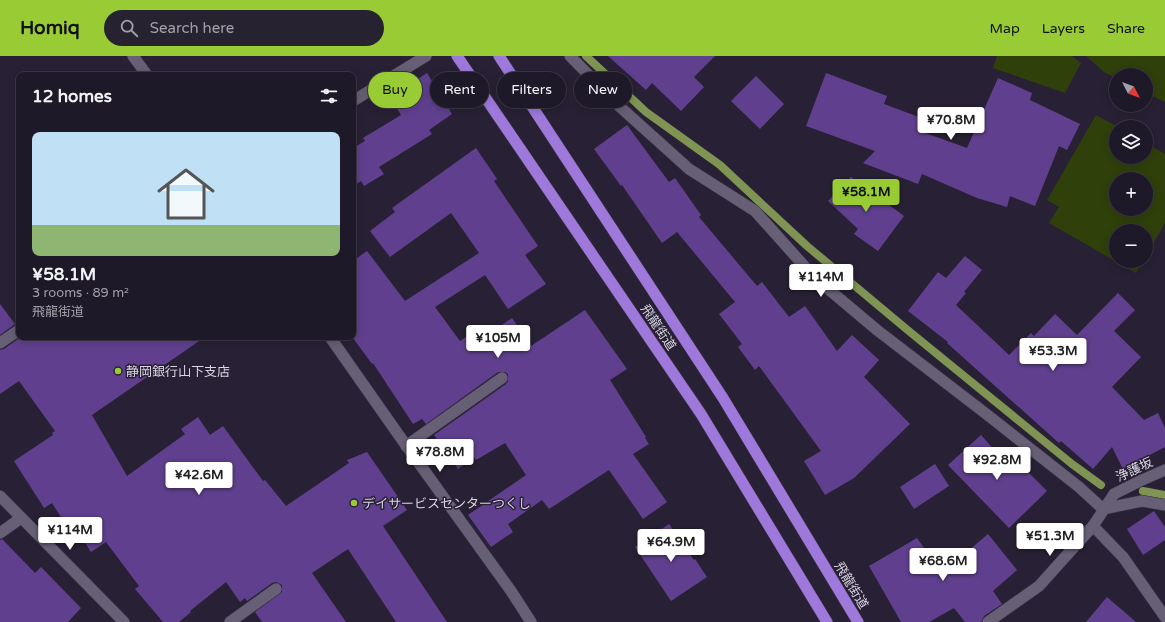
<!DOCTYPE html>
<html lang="en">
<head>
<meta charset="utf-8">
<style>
	:root { --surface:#1e1928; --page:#262230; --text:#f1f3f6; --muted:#a1a0a8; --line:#3c3845; --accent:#99cb35 }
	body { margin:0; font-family:"Varela Round","Noto Sans JP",sans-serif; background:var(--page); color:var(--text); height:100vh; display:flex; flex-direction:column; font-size:15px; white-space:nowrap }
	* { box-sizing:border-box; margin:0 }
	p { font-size:13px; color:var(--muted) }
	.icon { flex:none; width:22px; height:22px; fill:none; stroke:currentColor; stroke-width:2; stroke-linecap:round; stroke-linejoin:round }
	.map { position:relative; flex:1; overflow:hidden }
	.sheet { position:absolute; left:16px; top:16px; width:340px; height:268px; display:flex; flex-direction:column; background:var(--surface); border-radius:8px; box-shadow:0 2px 10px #0003,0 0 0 1px var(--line) }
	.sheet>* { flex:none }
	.banner { position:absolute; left:368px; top:16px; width:380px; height:36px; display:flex; gap:8px }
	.needle { width:26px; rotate:132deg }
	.controls { position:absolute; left:1109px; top:12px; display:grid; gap:8px }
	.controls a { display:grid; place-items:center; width:44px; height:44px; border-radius:50%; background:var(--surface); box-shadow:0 2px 10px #0003,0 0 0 1px var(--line); font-size:20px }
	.price { position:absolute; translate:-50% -34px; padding:0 9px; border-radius:4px; background:#fff; color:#222; font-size:13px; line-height:26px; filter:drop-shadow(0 1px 2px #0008) }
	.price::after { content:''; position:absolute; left:50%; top:24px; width:12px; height:9px; margin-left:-6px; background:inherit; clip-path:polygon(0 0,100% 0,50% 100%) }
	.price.on { background:var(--accent); color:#111 }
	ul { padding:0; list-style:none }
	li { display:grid; align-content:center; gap:8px; height:212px; padding:0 16px }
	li+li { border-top:1px solid var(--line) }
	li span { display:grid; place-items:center; height:124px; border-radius:8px; color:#555 }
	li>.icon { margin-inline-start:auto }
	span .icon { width:72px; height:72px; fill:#fffc; stroke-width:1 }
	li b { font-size:17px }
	h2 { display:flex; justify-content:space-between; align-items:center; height:48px; padding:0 16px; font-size:17px }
	.tag { padding:0 14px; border-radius:18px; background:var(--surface); box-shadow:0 2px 10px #0003,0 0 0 1px var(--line); font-size:14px; line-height:36px }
	.tag.on { background:var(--accent); color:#111 }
	header { display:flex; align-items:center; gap:24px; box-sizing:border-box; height:56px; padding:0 20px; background:var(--accent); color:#111 }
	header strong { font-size:19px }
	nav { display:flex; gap:22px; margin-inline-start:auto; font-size:14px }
	.search { width:280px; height:36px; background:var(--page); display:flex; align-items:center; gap:10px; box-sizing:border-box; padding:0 14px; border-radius:22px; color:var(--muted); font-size:15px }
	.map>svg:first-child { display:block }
	.green { fill:#2f400b; fill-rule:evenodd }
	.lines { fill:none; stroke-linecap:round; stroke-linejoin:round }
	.stream { stroke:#7f9352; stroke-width:8 }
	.building { fill:#60408e }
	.service-casing { stroke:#413b4c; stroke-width:12 }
	.minor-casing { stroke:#413b4c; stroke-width:12 }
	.tertiary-casing { stroke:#413b4c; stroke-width:12 }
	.trunk-casing { stroke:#413b4c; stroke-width:12 }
	.service { stroke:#665f76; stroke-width:11 }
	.minor { stroke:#665f76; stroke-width:11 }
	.tertiary { stroke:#665f76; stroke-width:11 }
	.trunk { stroke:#9e78db; stroke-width:11 }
	.poi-dot { fill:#99cb35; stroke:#282135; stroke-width:1.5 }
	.labels { text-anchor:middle; stroke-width:3; stroke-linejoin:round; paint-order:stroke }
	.street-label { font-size:13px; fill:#d9d5e2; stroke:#282135 }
	.poi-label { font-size:13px; fill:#d9d5e2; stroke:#282135; text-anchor:start }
</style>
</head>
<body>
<header>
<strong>Homiq</strong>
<div class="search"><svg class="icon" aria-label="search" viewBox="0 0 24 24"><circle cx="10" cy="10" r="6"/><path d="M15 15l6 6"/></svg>Search here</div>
<nav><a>Map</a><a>Layers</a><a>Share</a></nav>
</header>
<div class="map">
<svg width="1165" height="566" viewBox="0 0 1165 566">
	<rect width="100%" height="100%" fill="#282135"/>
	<g class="green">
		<path d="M997,0h75l9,7 -16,30 -72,-25z"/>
		<path d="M1086,0h79v46l-19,-9v-18h-30v3l-12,-6z"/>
		<path d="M1096,59l22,12h-2v30h30v-14l19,11v69l-19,33v-25h-30v30h27l-7,12 -87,-50 10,-16 -12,-7zM1116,123h30v30h-30z"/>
	</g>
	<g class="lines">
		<g class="stream">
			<path d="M586,0l60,56 74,53 87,81 103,86 162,132 29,21"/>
			<path d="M1143,435l22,4"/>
		</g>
	</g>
	<g class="building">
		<path d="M608,0h107l-21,21 10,10 -23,24 -29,-28 -6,7z"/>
		<path d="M427,17l25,41 -23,16 3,4 -53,33 5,7 -20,12 -3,-5 -8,5v-38l12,-7 -2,-3 38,-23 -11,-18z"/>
		<path d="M826,17l61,23 -3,8 40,15 -4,12 47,17 31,-70 34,15 -2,7 50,24 -13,26 -8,-4 -24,60 -25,-10 -3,11 -30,-9 -55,-24 -4,10 -55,-21 12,-12 -69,-25z"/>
		<path d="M756,20l28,28 -24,25 -29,-28z"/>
		<path d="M627,69l42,57 6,-4 26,37 -2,2 58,69 5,-4 27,35 16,-11 32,45 15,-16 27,25 -15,17 46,47 -56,54 -29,17 -21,-34 17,-10 -62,-85 -4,4 -17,-23 4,-3 -23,-30 16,-12 -58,-70 -15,11 -40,-58 -1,1 -27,-37z"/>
		<path d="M476,92l21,31 -3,2 44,65 -13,9 21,29 -38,25 -23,-34 -50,32 25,34 9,-6 6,8 37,-25 19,28 54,-36 42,59 -17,11 36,57 -1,1 4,6 -16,10 34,48 -24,17 -34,-49 -60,39 -7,-9 -34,24 5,8 -22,15 -23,-32 58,-40 -21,-32 -29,17 -2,-3 -16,12 -24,-34 72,-51 2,-3v-7l-3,-2h-7l-72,52 -4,-5 -9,5 -40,-61 -1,1 -19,-26v-77l14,-10 38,50 74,-48 -28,-40 -61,44 -20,-26 25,-19 -3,-4z"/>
		<path d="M851,121l53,39 -26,35 -24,-17 4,-5 -30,-28z"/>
		<path d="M965,200l17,14 -18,22 2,1 -10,12 53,50 22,-22 3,3 21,-22 22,21 41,-42 17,17 -21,21 27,26 -29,30 32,33 14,-7 7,15v19l-42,22 -11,-22 -19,22 -32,-28 -2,2 -112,-100 1,-1 -40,-31 30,-39 8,6z"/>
		<path d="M0,248l15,20 -15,11z"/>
		<path d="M21,281h184l-113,78 35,61 58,-42 -4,-5 17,-12 12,18 13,-9 40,55 2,-1 21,26 63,-43 -2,-3 20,-8 40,58 -24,16 64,96h-51l-48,-73 -36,24 34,49h-84l-7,-10 27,-20v-7l-6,-3 -4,1 -25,18 -2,-3 -5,4 -14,-20 -36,29 1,1 -12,10h-16l-28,-33 4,-3 -33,-44 -15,10 -20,-31 -5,4 -14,-22 -8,5 -30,-47 39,-26 -1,-2 3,-2 -36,-50 -19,13v-44l4,-1z"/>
		<path d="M981,379l32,36 7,-7 27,27 -38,37 -61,-63z"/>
		<path d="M935,408l14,22 -35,23 -14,-22z"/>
		<path d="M1154,455l11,16v13l-22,15 -16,-26z"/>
		<path d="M669,468l25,36 1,-1 12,18 -36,24 -36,-54z"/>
		<path d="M988,478l29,36 -24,21 9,13 -18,12 -3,6h-16l-11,-14 -25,14h-28l-32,-56 48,-28 25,35z"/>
		<path d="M2,483l33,34 6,-6 40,41 -13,14h-68v-82z"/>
		<path d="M1107,541l29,25h-50z"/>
	</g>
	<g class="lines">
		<defs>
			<g id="service">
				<path d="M406,390l96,-68"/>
				<path d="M1103,453l39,-8 23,4"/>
				<path d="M230,566l46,-33"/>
			</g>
			<g id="minor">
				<path d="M133,0l14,19"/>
				<path d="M570,0l49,50 70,63 66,42 59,66 63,53 108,83 94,74 24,22"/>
				<path d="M353,45l73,-45"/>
				<path d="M330,281l68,97 113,157 20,31"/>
				<path d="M0,287l19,-13"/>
				<path d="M1093,470l30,31 42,60"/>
				<path d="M0,477l21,-15"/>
				<path d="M988,566l51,-36 54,-60 21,-32 28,-14 23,-10"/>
			</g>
			<path id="tertiary" d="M0,440l124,126"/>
			<g id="trunk">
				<path d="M457,0l244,358 126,208"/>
				<path d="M499,0l224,342 135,224"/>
			</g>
		</defs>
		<use href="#service" class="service-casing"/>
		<use href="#minor" class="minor-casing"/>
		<use href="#tertiary" class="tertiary-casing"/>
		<use href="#trunk" class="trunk-casing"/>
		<use href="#service" class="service"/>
		<use href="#minor" class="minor"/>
		<use href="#tertiary" class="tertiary"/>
		<use href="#trunk" class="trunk"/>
	</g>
	<g class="poi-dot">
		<circle cx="118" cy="315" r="4"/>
		<circle cx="354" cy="447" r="4"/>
	</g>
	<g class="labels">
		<g class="street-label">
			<text transform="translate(659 271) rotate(56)" y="5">飛龍街道</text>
			<text transform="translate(1134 413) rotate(-25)" y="5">浄護坂</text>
			<text transform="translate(852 529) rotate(59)" y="5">飛龍街道</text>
		</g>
		<g class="poi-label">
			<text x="126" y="320">静岡銀行山下支店</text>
			<text x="362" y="452">デイサービスセンターつくし</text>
		</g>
	</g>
</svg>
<div class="controls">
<a><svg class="needle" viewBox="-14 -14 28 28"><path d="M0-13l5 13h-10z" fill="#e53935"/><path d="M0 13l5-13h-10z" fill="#a1a0a8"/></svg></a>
<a><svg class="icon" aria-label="layers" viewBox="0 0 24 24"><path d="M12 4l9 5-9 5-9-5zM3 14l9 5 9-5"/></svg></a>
<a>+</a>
<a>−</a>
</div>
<b class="price" style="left:951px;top:85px">¥70.8M</b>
<b class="price on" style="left:866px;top:157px">¥58.1M</b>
<b class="price" style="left:821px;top:242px">¥114M</b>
<b class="price" style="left:498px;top:303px">¥105M</b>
<b class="price" style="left:1053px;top:316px">¥53.3M</b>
<b class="price" style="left:440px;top:417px">¥78.8M</b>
<b class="price" style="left:997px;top:425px">¥92.8M</b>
<b class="price" style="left:199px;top:440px">¥42.6M</b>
<b class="price" style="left:70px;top:495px">¥114M</b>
<b class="price" style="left:1050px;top:501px">¥51.3M</b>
<b class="price" style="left:671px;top:507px">¥64.9M</b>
<b class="price" style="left:943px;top:526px">¥68.6M</b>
<div class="banner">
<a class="tag on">Buy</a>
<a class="tag">Rent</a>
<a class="tag">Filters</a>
<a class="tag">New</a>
</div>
<section class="sheet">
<h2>12 homes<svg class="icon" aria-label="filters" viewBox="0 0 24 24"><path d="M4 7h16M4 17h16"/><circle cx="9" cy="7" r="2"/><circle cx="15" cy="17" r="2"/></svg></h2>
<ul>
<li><span style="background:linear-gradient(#bfe0f5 75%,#8fb573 0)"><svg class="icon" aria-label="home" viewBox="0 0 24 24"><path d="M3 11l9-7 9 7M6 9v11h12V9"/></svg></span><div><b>¥58.1M</b><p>3 rooms · 89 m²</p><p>飛龍街道</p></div></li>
</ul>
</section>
</div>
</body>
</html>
